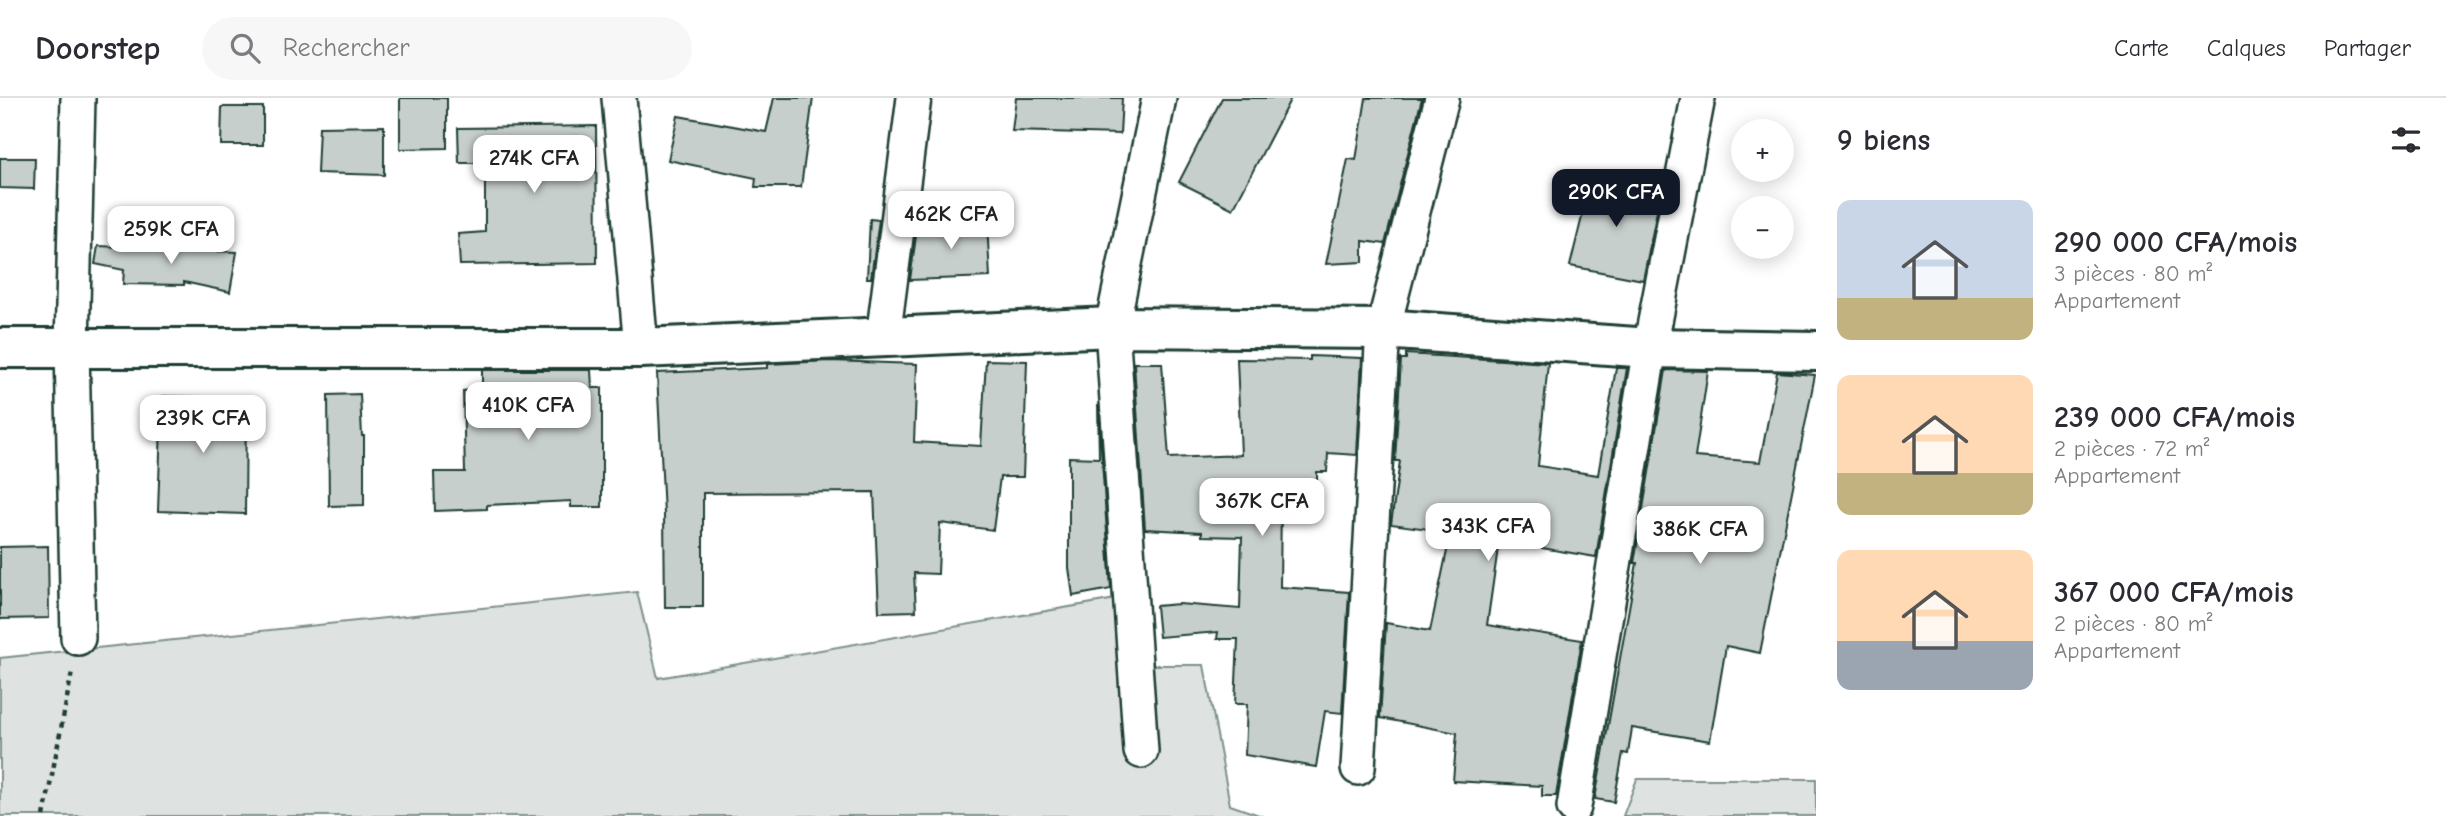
<!DOCTYPE html>
<html lang="fr">
<head>
<meta charset="utf-8">
<style>
	:root { --surface:#fff; --page:#f7f7f7; --text:#2b2b33; --muted:#7c7c81; --line:#e1e1e2; --accent:#111827 }
	body { margin:0; font-family:"Comic Neue",sans-serif; background:var(--page); color:var(--text); height:100vh; display:flex; flex-direction:column; font-size:26px; white-space:nowrap }
	* { box-sizing:border-box; margin:0 }
	p { font-size:23px; color:var(--muted) }
	.icon { flex:none; width:38px; height:38px; fill:none; stroke:currentColor; stroke-width:2; stroke-linecap:round; stroke-linejoin:round }
	.map { position:relative; flex:1; overflow:hidden }
	.side { display:flex; flex-direction:column; background:var(--surface); width:630px }
	.side>* { flex:none }
	.tools { position:absolute; left:1731px; top:21px; display:grid; gap:14px }
	.tools a { display:grid; place-items:center; width:63px; height:63px; border-radius:50%; background:var(--surface); box-shadow:0 4px 18px #0003; font-size:35px }
	.price { position:absolute; translate:-50% -60px; padding:0 16px; border-radius:14px; background:#fff; color:#222; font-size:23px; line-height:46px; filter:drop-shadow(0 2px 4px #0008) }
	.price::after { content:''; position:absolute; left:50%; top:42px; width:21px; height:16px; margin-left:-10px; background:inherit; clip-path:polygon(0 0,100% 0,50% 100%) }
	.price.on { background:var(--accent); color:#fff }
	ul { padding:0; list-style:none }
	li { display:flex; align-items:center; gap:21px; height:175px; padding:0 21px }
	li span { display:grid; place-items:center; flex:none; width:196px; height:140px; border-radius:14px; color:#555 }
	li>.icon { margin-inline-start:auto }
	span .icon { width:84px; height:84px; fill:#fffc; stroke-width:1 }
	li b { font-size:30px }
	h2 { display:flex; justify-content:space-between; align-items:center; height:84px; padding:0 21px; font-size:30px }
	header { display:flex; align-items:center; gap:42px; box-sizing:border-box; height:98px; padding:0 35px; background:var(--surface); border-bottom:2px solid var(--line) }
	header strong { font-size:33px }
	nav { display:flex; gap:38px; margin-inline-start:auto; font-size:24px }
	.search { width:490px; height:63px; background:var(--page); display:flex; align-items:center; gap:18px; box-sizing:border-box; padding:0 24px; border-radius:38px; color:var(--muted); font-size:26px }
	main { display:flex; flex:1; min-height:0 }
	.map>svg:first-child { display:block }
	.green { fill:#dee3e2; stroke:#7e908b; stroke-width:2 }
	.building { fill:#c7cfcc; stroke:#1f3d34; stroke-width:2 }
	.lines { fill:none; stroke-linecap:round; stroke-linejoin:round }
	.street-casing { stroke:#1f3d34; stroke-width:38 }
	.secondary-casing { stroke:#1f3d34; stroke-width:44 }
	.path { stroke:#1f3d34; stroke-width:4.5; stroke-dasharray:5 5; stroke-linecap:butt }
	.street { stroke:#fff; stroke-width:33 }
	.secondary { stroke:#fff; stroke-width:38 }
</style>
</head>
<body>
<header>
<strong>Doorstep</strong>
<div class="search"><svg class="icon" aria-label="search" viewBox="0 0 24 24"><circle cx="10" cy="10" r="6"/><path d="M15 15l6 6"/></svg>Rechercher</div>
<nav><a>Carte</a><a>Calques</a><a>Partager</a></nav>
</header>
<main>
<div class="map">
<svg width="1816" height="718" viewBox="0 0 1816 718">
	<rect width="100%" height="100%" fill="#fff"/>
	<filter id="ink" filterUnits="userSpaceOnUse"><feTurbulence type="fractalNoise" baseFrequency=".0143" numOctaves="2"/><feDisplacementMap in="SourceGraphic" scale="14" xChannelSelector="R" yChannelSelector="G"/><feConvolveMatrix kernelMatrix="1 2 1 2 8 2 1 2 1" color-interpolation-filters="sRGB"/></filter>
	<g filter="url(#ink)">
		<g class="green">
			<path d="M637,494l21,86 487,-84 6,71h53l26,140 32,11h-1262v-158z"/>
			<path d="M1637,681h179v37h-193z"/>
		</g>
		<g class="building">
			<path d="M400,0h47v50l-47,1z"/>
			<path d="M774,0h39l-12,89h-46l1,-9 -88,-18 10,-44 88,16z"/>
			<path d="M1016,0h106l-2,36 -108,-3z"/>
			<path d="M1222,0h69l-58,111 -54,-27z"/>
			<path d="M1366,0h56l-37,146 -22,-3v21l-37,2 22,-105 8,1z"/>
			<path d="M222,9h41v38h-42z"/>
			<path d="M384,28v49l-67,-2 2,-46z"/>
			<path d="M596,28l1,137 -137,2 -2,-31 27,-2v-69h-26l-1,-35z"/>
			<path d="M0,60h35l-1,31 -34,-1z"/>
			<path d="M1592,78l48,11 -1,4 21,5 -17,84 -73,-14z"/>
			<path d="M870,121l9,1 -8,58h-4z"/>
			<path d="M918,123l69,2 3,54 -80,3z"/>
			<path d="M98,148l139,6 -7,40 -46,-10v3l-61,-1 1,-14 -29,-6z"/>
			<path d="M1406,256l142,9 -10,103 60,9 18,-107h11l-31,189 -97,-16 -12,84 95,15 -26,156h-14v-10l-89,-5 4,-48 -77,-15 6,-95 44,8 21,-99 -60,-8 9,-63h-5l6,-102h5z"/>
			<path d="M1310,258l52,2 -5,97 -29,-2 -1,19h-10v26l-36,1 -1,88 69,5 -7,121 -17,-2 -9,56 -71,-12 2,-51h-12l3,-65h-21l1,-7 -59,5 -3,-31 23,-2 61,5 2,-72 -40,-1v-4l-57,-3 -11,-166h28l7,95 72,-3 -4,-96 73,1z"/>
			<path d="M986,262l41,1 -4,116h-23l-7,53 -53,-7 -2,51 -24,-1 2,38 -37,1 -5,-120 -171,1v114h-38l-1,-93 -7,-141 110,-5v-4l63,-3 87,3 -3,78 67,4z"/>
			<path d="M482,272h109l1,18h10v119h-31v-6l-84,4v4l-52,2 -1,-39h31l-2,-81 19,-2z"/>
			<path d="M1666,272l42,1 -13,86 65,5 17,-90 38,3 -55,278 -34,-7 -16,95 -78,-13 -4,26 -5,-1 -9,49 -19,-3 42,-236h-3z"/>
			<path d="M360,296l2,42h2v69l-35,1 -1,-111z"/>
			<path d="M162,298l84,2 -1,116 -87,-3z"/>
			<path d="M1098,307l13,184 -38,7 -4,-28v-111l30,1z"/>
			<path d="M48,448l1,72 -49,1v-72z"/>
		</g>
		<g class="lines">
			<defs>
				<g id="street">
					<path d="M78,0l-6,249 6,291"/>
					<path d="M619,0l22,250"/>
					<path d="M883,240l31,-240"/>
					<path d="M1141,653l-29,-424 47,-229"/>
					<path d="M1358,670l25,-439 59,-231"/>
					<path d="M1574,709l76,-459 48,-250"/>
				</g>
				<path id="secondary" d="M0,250h641l471,-21 271,2 267,19 166,3"/>
			</defs>
			<use href="#street" class="street-casing"/>
			<use href="#secondary" class="secondary-casing"/>
			<path class="path" d="M44,718l28,-144"/>
			<use href="#street" class="street"/>
			<use href="#secondary" class="secondary"/>
		</g>
	</g>
</svg>
<div class="tools">
<a>+</a>
<a>−</a>
</div>
<b class="price" style="left:534px;top:97px">274K CFA</b>
<b class="price on" style="left:1616px;top:131px">290K CFA</b>
<b class="price" style="left:951px;top:153px">462K CFA</b>
<b class="price" style="left:171px;top:168px">259K CFA</b>
<b class="price" style="left:528px;top:344px">410K CFA</b>
<b class="price" style="left:203px;top:357px">239K CFA</b>
<b class="price" style="left:1262px;top:440px">367K CFA</b>
<b class="price" style="left:1488px;top:465px">343K CFA</b>
<b class="price" style="left:1700px;top:468px">386K CFA</b>
</div>
<section class="side">
<h2>9 biens<svg class="icon" aria-label="filters" viewBox="0 0 24 24"><path d="M4 7h16M4 17h16"/><circle cx="9" cy="7" r="2"/><circle cx="15" cy="17" r="2"/></svg></h2>
<ul>
<li><span style="background:linear-gradient(#c9d6e8 70%,#c2b280 0)"><svg class="icon" aria-label="home" viewBox="0 0 24 24"><path d="M3 11l9-7 9 7M6 9v11h12V9"/></svg></span><div><b>290 000 CFA/mois</b><p>3 pièces · 80 m²</p><p>Appartement</p></div></li>
<li><span style="background:linear-gradient(#ffd9b3 70%,#c2b280 0)"><svg class="icon" aria-label="home" viewBox="0 0 24 24"><path d="M3 11l9-7 9 7M6 9v11h12V9"/></svg></span><div><b>239 000 CFA/mois</b><p>2 pièces · 72 m²</p><p>Appartement</p></div></li>
<li><span style="background:linear-gradient(#ffd9b3 65%,#9aa5b1 0)"><svg class="icon" aria-label="home" viewBox="0 0 24 24"><path d="M3 11l9-7 9 7M6 9v11h12V9"/></svg></span><div><b>367 000 CFA/mois</b><p>2 pièces · 80 m²</p><p>Appartement</p></div></li>
</ul>
</section>
</main>
</body>
</html>
